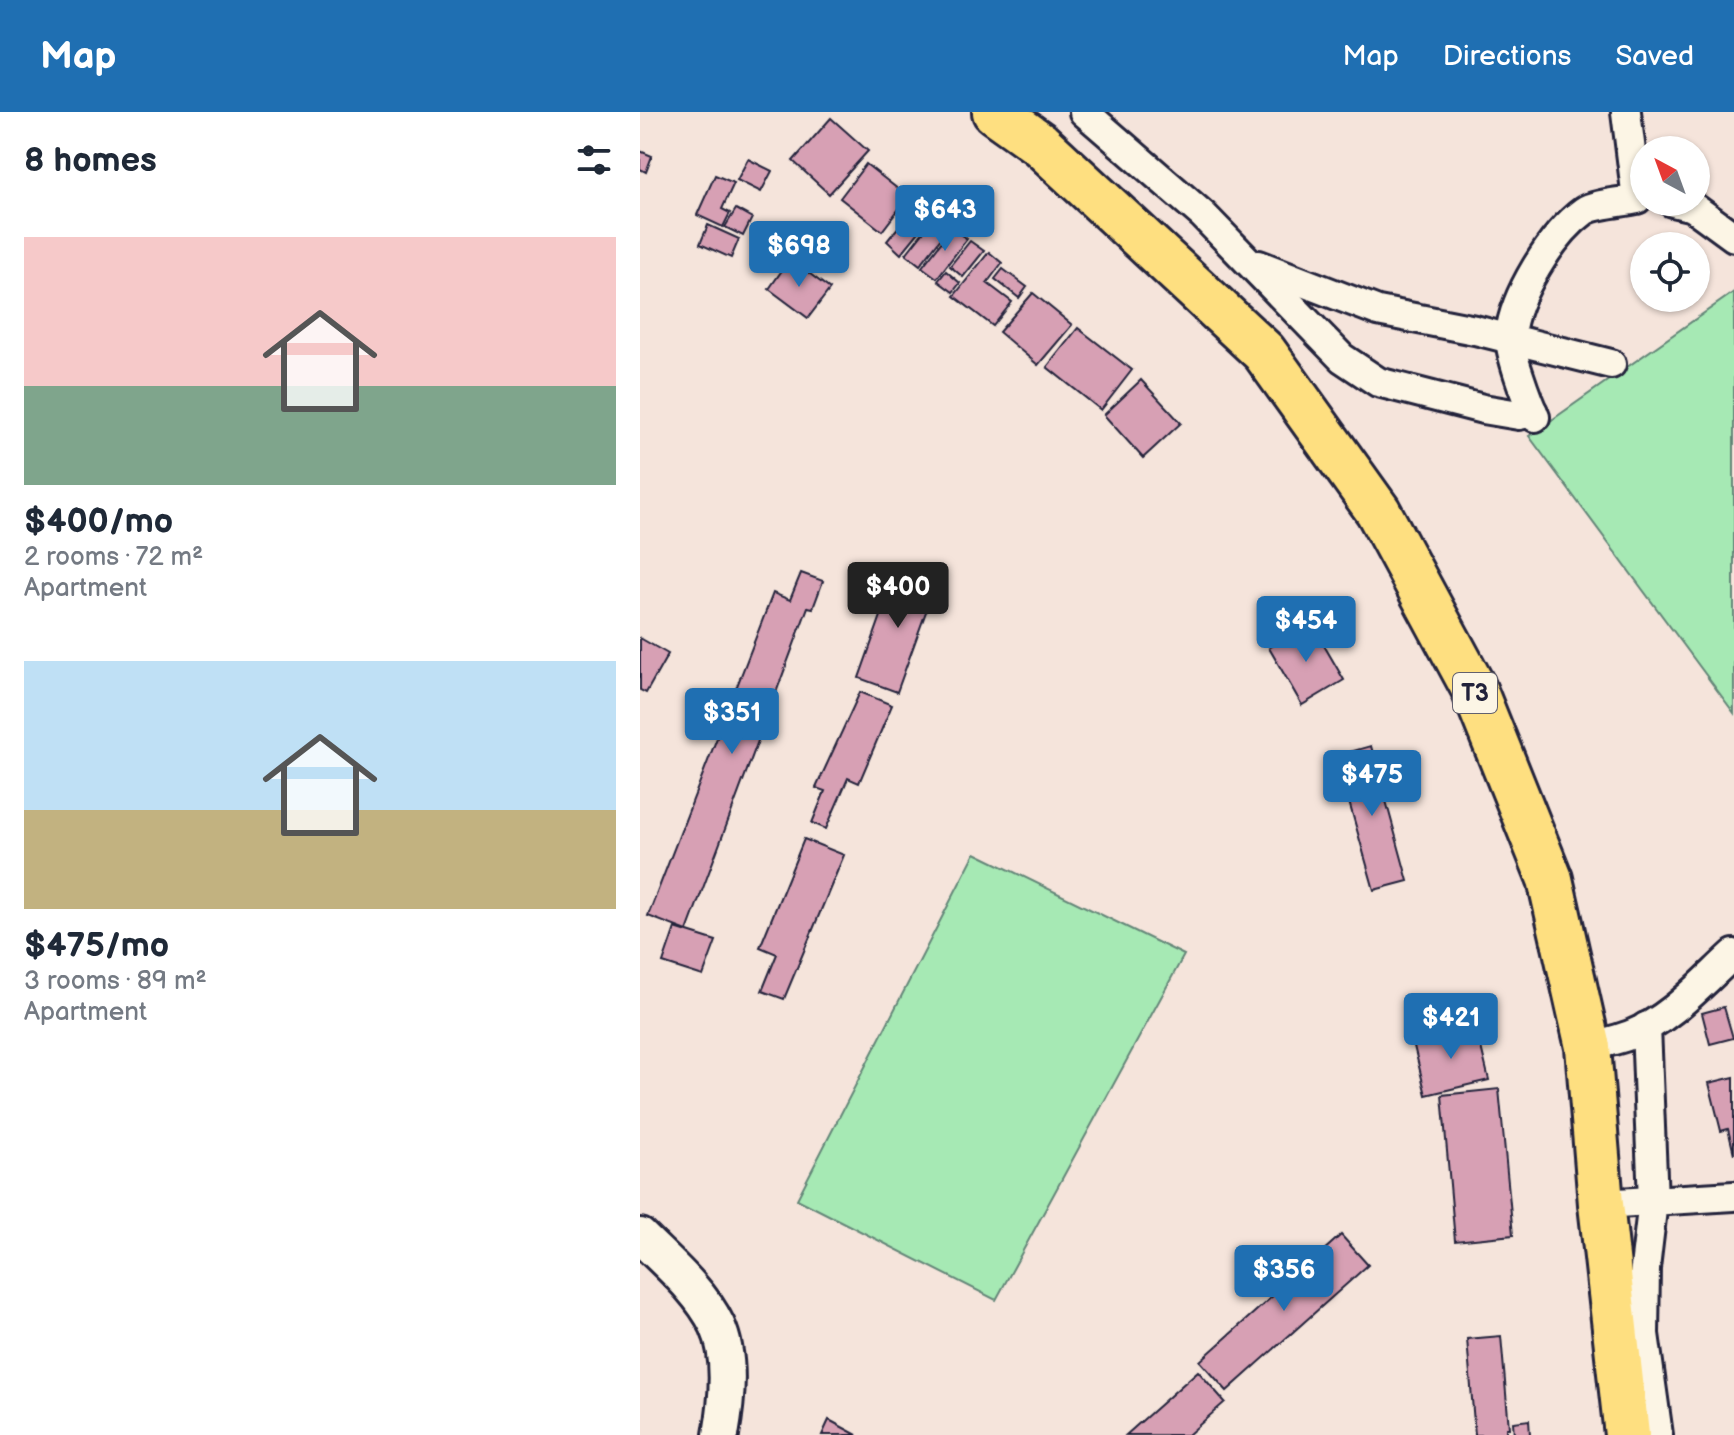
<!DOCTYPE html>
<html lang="en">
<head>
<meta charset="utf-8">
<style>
	:root { --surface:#fff; --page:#f2f2f3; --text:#1f2937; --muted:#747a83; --accent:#1f6fb2 }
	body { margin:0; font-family:"Balsamiq Sans",sans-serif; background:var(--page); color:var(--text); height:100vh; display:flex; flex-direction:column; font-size:30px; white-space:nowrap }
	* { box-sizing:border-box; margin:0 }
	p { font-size:26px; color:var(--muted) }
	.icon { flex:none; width:44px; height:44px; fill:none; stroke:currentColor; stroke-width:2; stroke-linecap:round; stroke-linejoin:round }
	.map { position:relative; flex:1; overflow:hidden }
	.side { display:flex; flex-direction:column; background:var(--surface); width:640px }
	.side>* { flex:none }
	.needle { width:52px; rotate:319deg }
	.controls { position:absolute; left:990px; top:24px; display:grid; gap:16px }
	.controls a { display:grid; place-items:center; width:80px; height:80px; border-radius:50%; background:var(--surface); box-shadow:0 2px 6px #0004; font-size:40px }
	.price { position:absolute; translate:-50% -68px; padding:0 18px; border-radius:8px; background:var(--accent); color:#fff; font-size:26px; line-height:52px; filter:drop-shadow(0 2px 4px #0008) }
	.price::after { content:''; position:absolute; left:50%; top:48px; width:24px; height:18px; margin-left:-12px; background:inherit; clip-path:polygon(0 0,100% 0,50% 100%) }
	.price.current { background:#222; color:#fff }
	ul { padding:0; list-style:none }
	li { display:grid; align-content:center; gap:16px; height:424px; padding:0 24px }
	li span { display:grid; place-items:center; height:248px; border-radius:0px; color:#555 }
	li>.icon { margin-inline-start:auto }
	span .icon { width:144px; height:144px; fill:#fffc; stroke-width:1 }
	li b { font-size:34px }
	h2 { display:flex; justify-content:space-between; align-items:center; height:96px; padding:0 24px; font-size:34px }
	header { display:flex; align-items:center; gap:48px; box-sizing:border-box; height:112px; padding:0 40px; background:var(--accent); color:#fff }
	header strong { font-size:38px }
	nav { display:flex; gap:44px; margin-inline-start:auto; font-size:28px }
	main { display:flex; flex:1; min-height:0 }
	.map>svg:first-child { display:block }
	.green { fill:#a6e9b4; stroke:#648678; stroke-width:2 }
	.building { fill:#d7a0b4; stroke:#22223b; stroke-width:2 }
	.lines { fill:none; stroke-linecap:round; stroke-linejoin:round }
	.minor-casing { stroke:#22223b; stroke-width:34 }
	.tertiary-casing { stroke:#22223b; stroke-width:40 }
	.trunk-casing { stroke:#22223b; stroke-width:50 }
	.minor { stroke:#fcf5e5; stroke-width:28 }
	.tertiary { stroke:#fcf5e5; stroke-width:34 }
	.trunk { stroke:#fedf80; stroke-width:44 }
	.labels { text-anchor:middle; stroke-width:8; stroke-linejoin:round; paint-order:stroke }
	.shield { fill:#fcf5e5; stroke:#63616e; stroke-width:2 }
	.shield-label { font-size:24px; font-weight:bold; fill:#22223b }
</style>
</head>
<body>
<header>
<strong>Map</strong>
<nav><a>Map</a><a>Directions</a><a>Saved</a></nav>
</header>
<main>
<section class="side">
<h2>8 homes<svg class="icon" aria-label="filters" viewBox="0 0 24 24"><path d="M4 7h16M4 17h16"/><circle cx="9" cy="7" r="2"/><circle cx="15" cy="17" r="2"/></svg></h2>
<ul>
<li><span style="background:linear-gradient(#f6c9c9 60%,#7fa58c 0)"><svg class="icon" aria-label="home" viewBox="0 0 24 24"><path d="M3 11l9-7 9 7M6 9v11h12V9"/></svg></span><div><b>$400/mo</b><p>2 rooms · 72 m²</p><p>Apartment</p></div></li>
<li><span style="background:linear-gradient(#bfe0f5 60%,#c2b280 0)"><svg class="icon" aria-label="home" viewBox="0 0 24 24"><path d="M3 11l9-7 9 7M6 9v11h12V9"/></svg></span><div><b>$475/mo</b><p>3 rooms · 89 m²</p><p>Apartment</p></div></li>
</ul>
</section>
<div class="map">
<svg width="1094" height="1323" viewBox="0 0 1094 1323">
	<rect width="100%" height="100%" fill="#f5e4db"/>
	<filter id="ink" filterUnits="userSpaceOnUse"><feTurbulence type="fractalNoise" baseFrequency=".0125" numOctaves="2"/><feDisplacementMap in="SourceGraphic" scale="16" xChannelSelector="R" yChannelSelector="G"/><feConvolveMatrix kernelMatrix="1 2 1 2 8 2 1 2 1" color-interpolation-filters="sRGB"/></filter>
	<g filter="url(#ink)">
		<g class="green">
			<path d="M1094,180v421l-205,-277z"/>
			<path d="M335,741l209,102 -188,345 -199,-101z"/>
		</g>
		<g class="building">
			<path d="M191,6l37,33 -39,43 -36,-33z"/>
			<path d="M0,39l12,5 -6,16 -6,-3z"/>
			<path d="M108,47l24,12 -11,21 -24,-12z"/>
			<path d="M226,52l42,33 -26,34 -42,-33z"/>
			<path d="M75,63l19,8 -12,26 8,4 -7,14 -26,-12z"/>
			<path d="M281,87l15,12 -35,43 -14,-13z"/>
			<path d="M96,97l16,9 -9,18 -18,-9z"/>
			<path d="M298,101l14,11 -32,41 -14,-11z"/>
			<path d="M68,113l31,14 -8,19 -31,-14z"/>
			<path d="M313,115l14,12 -30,39 -15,-11z"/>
			<path d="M330,129l14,10 -21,26 -13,-11z"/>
			<path d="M349,140l13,11 -15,20 25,19 -19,24 -39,-30z"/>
			<path d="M150,147l40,30 -22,29 -39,-29z"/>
			<path d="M363,157l24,18 -8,11 -24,-19z"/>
			<path d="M306,159l14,12 -7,9 -15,-11z"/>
			<path d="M393,181l39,32 -34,40 -39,-33z"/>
			<path d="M438,216l54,42 -31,40 -54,-43z"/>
			<path d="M501,268l40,43 -38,35 -39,-43z"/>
			<path d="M258,456l39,13 -40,111 -38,-14z"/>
			<path d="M161,461l22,8 -10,27 -5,-1 -121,324 -39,-15 125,-323 17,7z"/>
			<path d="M671,511l33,57 -42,25 -33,-57z"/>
			<path d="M0,526l28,16 -22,39 -6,-3z"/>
			<path d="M220,580l32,13 -33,78 -11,-5 -22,51 -14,-6 13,-32 -9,-3z"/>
			<path d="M731,634l37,135 -34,9 -38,-134z"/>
			<path d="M164,727l40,16 -60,144 -22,-8 15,-37 -17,-7z"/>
			<path d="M35,816l41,13 -13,35 -40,-13z"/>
			<path d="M1084,895l9,31 -23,6 -8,-31z"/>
			<path d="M836,914l13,54 -63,15 -13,-53z"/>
			<path d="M1094,965v77l-6,-25 -7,2 -12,-48z"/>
			<path d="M859,977l14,146 -58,6 -13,-146z"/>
			<path d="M701,1123l27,30 -141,126 -27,-30z"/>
			<path d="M861,1224l8,92h-3v7h-31l-8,-96z"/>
			<path d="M558,1259l27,31 -37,33h-62z"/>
			<path d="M189,1308l28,15h-35z"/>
			<path d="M889,1308l1,15h-16l-1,-13z"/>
		</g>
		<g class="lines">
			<defs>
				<g id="minor">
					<path d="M444,0l119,103 139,143 36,24 105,27 36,6 14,-3"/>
					<path d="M1032,90l21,5 41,30"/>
					<path d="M619,153l119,46 97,19 136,34"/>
					<path d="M895,305c-7,-14 -27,-68 -25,-82 4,-39 42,-101 74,-124 10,-7 40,-9 53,-12l-11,-87"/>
					<path d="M1006,915l7,174 -8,67 -1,66 14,101"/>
					<path d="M948,935c14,-4 29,-7 42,-12 40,-15 73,-53 104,-81"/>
					<path d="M961,1092l133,-8"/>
				</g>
				<path id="tertiary" d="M0,1124c27,27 60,54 77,89 15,32 10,76 4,110"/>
				<path id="trunk" d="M355,0l45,32 224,208 114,159 95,176 77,192 38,168 13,157 26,231"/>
			</defs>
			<use href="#minor" class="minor-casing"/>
			<use href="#tertiary" class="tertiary-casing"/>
			<use href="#trunk" class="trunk-casing"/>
			<use href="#minor" class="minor"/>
			<use href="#tertiary" class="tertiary"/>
			<use href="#trunk" class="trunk"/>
		</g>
	</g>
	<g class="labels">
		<rect class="shield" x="813" y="561" width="44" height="40" rx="6"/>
		<g class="shield-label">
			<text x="835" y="589">T3</text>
		</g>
	</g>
</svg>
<div class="controls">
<a><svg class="needle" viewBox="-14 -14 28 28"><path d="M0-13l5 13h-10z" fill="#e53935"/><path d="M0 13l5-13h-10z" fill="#747a83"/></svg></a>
<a><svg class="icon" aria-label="locate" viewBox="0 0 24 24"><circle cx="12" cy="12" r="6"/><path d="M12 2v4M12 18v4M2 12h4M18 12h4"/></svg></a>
</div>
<b class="price" style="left:305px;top:141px">$643</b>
<b class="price" style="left:159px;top:177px">$698</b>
<b class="price current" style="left:258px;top:518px">$400</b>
<b class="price" style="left:666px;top:552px">$454</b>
<b class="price" style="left:92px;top:644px">$351</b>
<b class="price" style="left:732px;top:706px">$475</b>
<b class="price" style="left:811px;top:949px">$421</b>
<b class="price" style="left:644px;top:1201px">$356</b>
</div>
</main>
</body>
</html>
